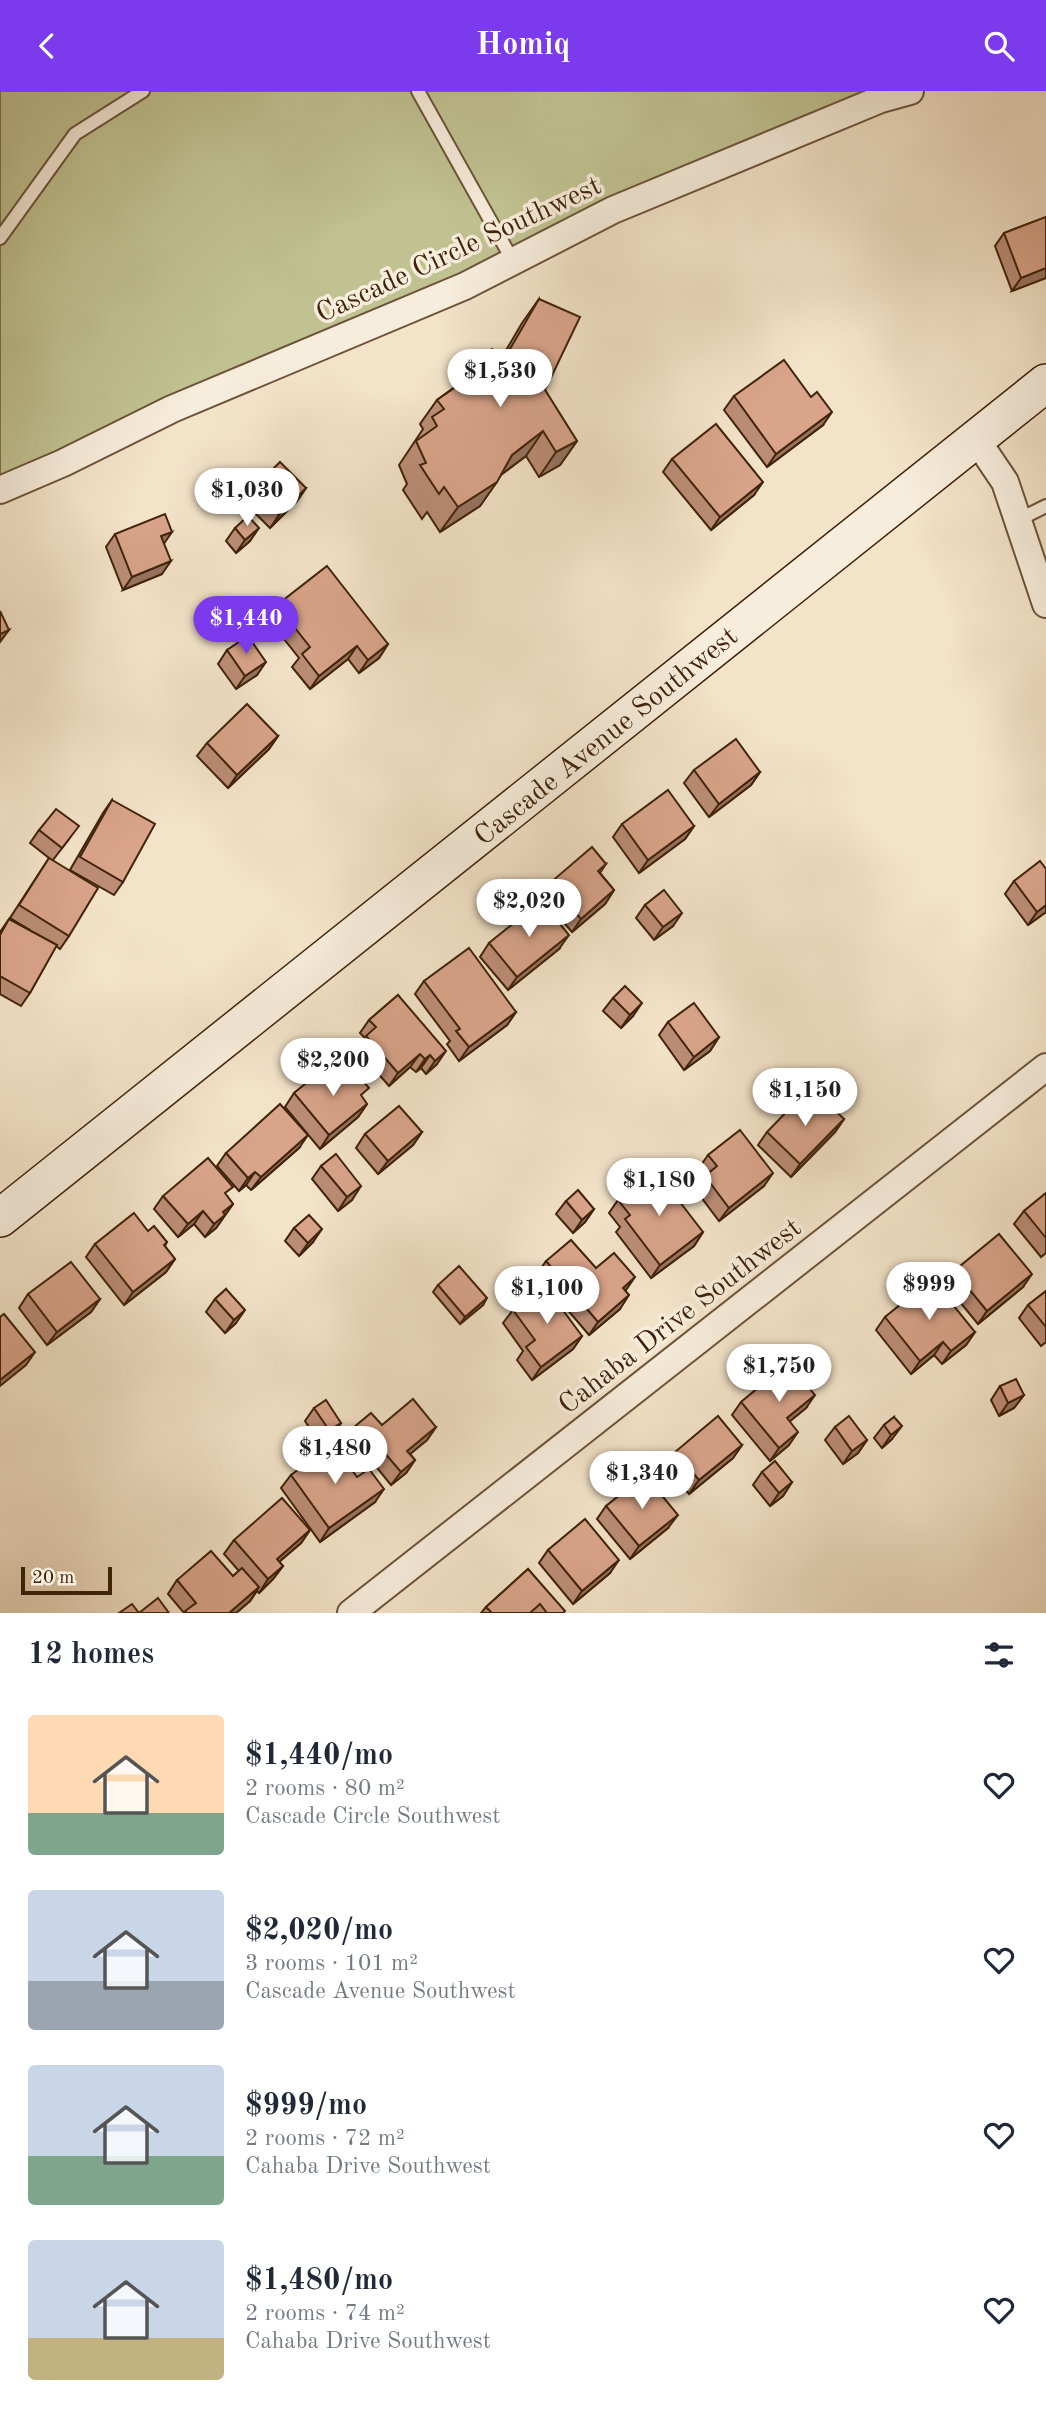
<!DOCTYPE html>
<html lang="en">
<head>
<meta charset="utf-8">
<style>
	:root { --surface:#fff; --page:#f2f2f3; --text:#1f2937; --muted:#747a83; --accent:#7c3aed }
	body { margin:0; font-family:"Old Standard TT",serif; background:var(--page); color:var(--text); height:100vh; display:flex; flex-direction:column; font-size:26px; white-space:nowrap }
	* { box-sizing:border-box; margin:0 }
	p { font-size:23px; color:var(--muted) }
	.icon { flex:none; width:38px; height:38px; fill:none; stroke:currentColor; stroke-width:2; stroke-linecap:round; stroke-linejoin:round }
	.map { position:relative; height:1522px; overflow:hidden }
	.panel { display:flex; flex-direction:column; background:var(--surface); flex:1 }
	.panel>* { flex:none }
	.scale { position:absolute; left:21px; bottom:18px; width:91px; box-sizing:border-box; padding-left:7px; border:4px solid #402309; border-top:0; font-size:19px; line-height:24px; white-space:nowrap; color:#402309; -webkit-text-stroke:5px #f7eddc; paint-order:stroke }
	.price { position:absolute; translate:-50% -60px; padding:0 16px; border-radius:24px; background:#fff; color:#222; font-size:23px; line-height:46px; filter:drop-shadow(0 2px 4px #0008) }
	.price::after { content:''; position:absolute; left:50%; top:42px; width:21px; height:16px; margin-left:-10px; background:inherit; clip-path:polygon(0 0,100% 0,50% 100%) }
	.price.on { background:var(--accent); color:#fff }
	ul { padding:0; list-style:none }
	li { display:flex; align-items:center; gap:21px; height:175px; padding:0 28px }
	li span { display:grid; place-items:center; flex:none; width:196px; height:140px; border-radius:7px; color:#555 }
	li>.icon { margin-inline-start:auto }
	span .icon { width:84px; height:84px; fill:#fffc; stroke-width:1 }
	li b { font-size:30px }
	h2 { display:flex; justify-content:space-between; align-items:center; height:84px; padding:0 28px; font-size:30px }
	header { display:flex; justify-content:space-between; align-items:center; height:91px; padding:0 28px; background:var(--accent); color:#fff; font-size:32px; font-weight:600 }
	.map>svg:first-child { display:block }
	.green { fill:#c1c292; stroke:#80724e; stroke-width:2 }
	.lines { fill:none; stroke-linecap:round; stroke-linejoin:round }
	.lane-casing { stroke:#6d5339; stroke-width:16 }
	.street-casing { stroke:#6d5339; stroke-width:30 }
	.secondary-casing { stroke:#402309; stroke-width:40 }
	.lane { stroke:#f7eddc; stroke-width:12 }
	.street { stroke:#f7eddc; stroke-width:26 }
	.secondary { stroke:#f7eddc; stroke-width:37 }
	.wall { fill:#bb8d77; stroke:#402309; stroke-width:2 }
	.shaded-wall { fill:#987361; stroke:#402309; stroke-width:2 }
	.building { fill:#d9a48a; stroke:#402309; stroke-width:2 }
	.labels { text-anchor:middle; stroke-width:7; stroke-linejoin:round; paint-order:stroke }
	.street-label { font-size:28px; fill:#402309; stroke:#f7eddc }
</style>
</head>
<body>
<header><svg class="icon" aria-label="back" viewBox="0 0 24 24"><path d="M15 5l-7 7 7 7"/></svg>Homiq<svg class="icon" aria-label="search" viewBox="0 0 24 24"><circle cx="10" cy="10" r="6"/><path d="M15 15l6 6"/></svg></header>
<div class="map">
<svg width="1046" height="1522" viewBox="0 0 1046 1522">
	<rect width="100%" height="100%" fill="#f3e3c9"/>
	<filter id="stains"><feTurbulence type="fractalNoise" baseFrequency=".00286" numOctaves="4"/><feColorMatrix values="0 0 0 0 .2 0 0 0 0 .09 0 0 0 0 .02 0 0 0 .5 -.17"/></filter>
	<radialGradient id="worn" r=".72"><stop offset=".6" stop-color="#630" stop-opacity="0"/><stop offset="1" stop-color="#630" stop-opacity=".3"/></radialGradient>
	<path class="green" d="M0,0h917l-148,55 -769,350z"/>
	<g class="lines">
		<defs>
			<g id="lane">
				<path d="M418,0l95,170"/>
				<path d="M0,147l75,-104 68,-43"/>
				<path d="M1018,429l28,-14"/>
			</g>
			<g id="street">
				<path d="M976,348l29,43 41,122"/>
				<path d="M0,399l63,-27 109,-54 293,-123 148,-76 268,-111 29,-8"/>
				<path d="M351,1522l695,-546"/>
			</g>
			<path id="secondary" d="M0,1127l1046,-835"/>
		</defs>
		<use href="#lane" class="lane-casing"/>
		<use href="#street" class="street-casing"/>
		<use href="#secondary" class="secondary-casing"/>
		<use href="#lane" class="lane"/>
		<use href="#street" class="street"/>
		<use href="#secondary" class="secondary"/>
	</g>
	<g class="wall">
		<path d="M1046,126v61l-34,13 -17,-45 9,-13z"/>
		<path d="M539,208l6,91 32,51 -17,24 -21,12 -13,-21 -25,19 -21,31 -40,26 -13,-20 -5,7 -19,-29 4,-6 -8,-19 24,-36 -3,-5 17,-24 19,-14 -1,-1 17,-25 25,-2 8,-6 17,-29z"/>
		<path d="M734,305l89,29 -56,42 -43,-57z"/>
		<path d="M672,368l82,36 -43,35 -48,-58z"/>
		<path d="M306,397l-9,13 -27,27 -26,-26 9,-13z"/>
		<path d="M235,437l15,13 -14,12 -10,-12z"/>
		<path d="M115,443l49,10 -2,30 -39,16 -17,-43z"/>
		<path d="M277,514l111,39 -9,14 -20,15 -11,-14 -38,30 -18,-22 7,-9 -31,-39z"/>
		<path d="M227,559l30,25 -21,14 -18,-25z"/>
		<path d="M278,645l-9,13 -41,39 -31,-32 10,-13z"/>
		<path d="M694,679l66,2 -9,13 -42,32 -25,-34z"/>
		<path d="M112,709l11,82 -9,13 -44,-25 33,-57z"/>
		<path d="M622,733l72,2 -9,13 -46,34 -26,-36z"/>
		<path d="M39,739l30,9 -16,21 16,76 -9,13 -4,-3 -26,47 -9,13 -21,-12v-62l9,-13 21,11 -20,-12 39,-60 -19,-15z"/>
		<path d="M606,773l-6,9 14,17 -9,14 -33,28 -31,-36 9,-13z"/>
		<path d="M1046,778v43l-18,13 -23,-31 9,-13z"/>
		<path d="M645,814l28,21 -19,14 -18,-22z"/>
		<path d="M489,852l70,6 -51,41 -28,-33z"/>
		<path d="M424,890l92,31 -9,13 -48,36 -12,-17 3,-3 -35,-47z"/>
		<path d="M398,904l39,69 -11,10 -5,-6 -5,4 -6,-5 -21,19 -32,-37 8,-11 -5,-5 9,-13z"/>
		<path d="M613,907l20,18 -12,12 -18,-17z"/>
		<path d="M668,931l51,15 -9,14 -26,19 -25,-35z"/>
		<path d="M328,987l34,20 5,6 -9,13 -38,32 -35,-42 9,-14z"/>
		<path d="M805,1021l39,7 -9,13 -44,45 -33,-32 9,-13z"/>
		<path d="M422,1041l-9,13 -35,29 -22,-26 9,-14z"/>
		<path d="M299,1057l-48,42 -5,-5 -7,6 -22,-25 9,-13z"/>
		<path d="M708,1064l56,31 -45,35 -24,-32 10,-13 -6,-8z"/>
		<path d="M321,1075l31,34 -14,11 -26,-32z"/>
		<path d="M1046,1102v60l-5,4 -27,-33 10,-13z"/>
		<path d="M163,1105h64l6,8 -17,24 -11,9 -11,-13 -16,13 -24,-28z"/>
		<path d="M618,1109l85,32 -9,14 -43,32 -35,-46 4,-5 -11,-14z"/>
		<path d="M566,1110l28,8 -9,13 -12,11 -17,-19z"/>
		<path d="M294,1137l19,14 -14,14 -14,-15z"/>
		<path d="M148,1140l19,11 -2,4 10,13 -9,13 -42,33 -38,-48 9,-13z"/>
		<path d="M546,1170l50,7 29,23 -5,18 -31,26 -52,-61z"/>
		<path d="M954,1180l69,16 -45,37 -33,-40z"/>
		<path d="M438,1194l45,20 -23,19 -27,-32z"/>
		<path d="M226,1198l10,34 -11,10 -19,-21 9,-13z"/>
		<path d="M1046,1200v51l-5,4 -22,-28 9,-13z"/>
		<path d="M28,1203l72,5 -9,13 -44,33 -28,-37z"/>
		<path d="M513,1219l69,26 -9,13 -41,31 -15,-20 6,-9 -20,-28z"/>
		<path d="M885,1226l90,15 -9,13 -24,19 -8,-9 -23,19 -35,-44z"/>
		<path d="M1000,1295l24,9 -10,13 -15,8 -8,-16z"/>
		<path d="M741,1311l65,6 -16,13 -1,24 -19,16 -38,-46z"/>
		<path d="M314,1317l27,15 -9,13 -12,8 -15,-23z"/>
		<path d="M894,1326l-2,22 -10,9 -8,-10 10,-13z"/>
		<path d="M382,1334l54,2 -9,13 -17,14 5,6 -9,13 -15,12 -17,-21 -7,6 -24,-29 10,-13z"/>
		<path d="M835,1336l32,13 -9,13 -15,11 -18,-24z"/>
		<path d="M742,1354l-9,13 -44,36 -24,-29 10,-13z"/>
		<path d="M762,1381l30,10 -9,14 -13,10 -17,-21z"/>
		<path d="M291,1384l84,27 -55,40 -39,-54z"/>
		<path d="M606,1415l62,22 -38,31 -33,-40z"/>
		<path d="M310,1439l-9,13 -22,19 4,4 -10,13 -14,14 -2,-2 -7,10 -14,12h-52l-16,-19 9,-14 56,-4 6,-5 -15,-17 10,-14z"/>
		<path d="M548,1459l62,23 -37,31 -34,-41z"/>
		<path d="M528,1478l36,44h-83l5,-6z"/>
	</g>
	<g class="shaded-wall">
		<path d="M1046,177v10l-34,13 9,-13z"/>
		<path d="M832,321l-9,13 -56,42 9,-13z"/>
		<path d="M543,340l-17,25 -31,23 17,-24z"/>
		<path d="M577,350l-17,24 -21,12 17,-25z"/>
		<path d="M497,391l-17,24 -40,26 18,-25z"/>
		<path d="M763,391l-9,13 -43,35 9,-13z"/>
		<path d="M306,397l-9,13 -27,27 9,-13z"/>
		<path d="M259,437l-9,13 -14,12 9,-13z"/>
		<path d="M172,441l-9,13 -2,-9z"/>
		<path d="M171,470l-9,13 -39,16 9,-13z"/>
		<path d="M9,539l-9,12v-8z"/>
		<path d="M388,553l-9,14 -20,15 9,-13z"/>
		<path d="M357,555l-9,13 -38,30 9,-13z"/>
		<path d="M266,571l-9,13 -21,14 9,-13z"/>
		<path d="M278,645l-9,13 -41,39 9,-13z"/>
		<path d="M760,681l-9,13 -42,32 10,-13z"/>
		<path d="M694,735l-9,13 -46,34 9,-13z"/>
		<path d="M614,799l-9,14 -33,28 9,-13z"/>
		<path d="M1046,814v7l-18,13 9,-13z"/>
		<path d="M682,822l-9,13 -19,14 9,-13z"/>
		<path d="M569,844l-10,14 -51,41 9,-13z"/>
		<path d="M642,912l-9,13 -12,12 9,-13z"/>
		<path d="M516,921l-9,13 -48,36 10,-14z"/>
		<path d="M719,946l-9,14 -26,19 10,-13z"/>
		<path d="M446,960l-9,13 -11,10 9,-13z"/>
		<path d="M420,963l-10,13 -21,19 9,-13z"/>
		<path d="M430,964l-9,13 -5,4 9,-13z"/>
		<path d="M367,1013l-9,13 -38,32 9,-14z"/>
		<path d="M844,1028l-9,13 -44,45 9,-13z"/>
		<path d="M422,1041l-9,13 -35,29 10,-13z"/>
		<path d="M308,1044l-9,13 -48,42 10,-13z"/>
		<path d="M255,1081l-9,13 -7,6 9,-13z"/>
		<path d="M773,1082l-9,13 -45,35 10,-13z"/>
		<path d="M361,1095l-9,14 -14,11 9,-14z"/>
		<path d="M233,1113l-17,24 -11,9 18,-25z"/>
		<path d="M594,1118l-9,13 -12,11 9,-13z"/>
		<path d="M203,1120l-9,13 -16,13 10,-13z"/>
		<path d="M322,1138l-9,13 -14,14 9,-13z"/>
		<path d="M703,1141l-9,14 -43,32 9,-13z"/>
		<path d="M175,1168l-9,13 -42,33 9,-13z"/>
		<path d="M1032,1183l-9,13 -45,37 9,-13z"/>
		<path d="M635,1186l-9,13 -13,11 10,-13z"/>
		<path d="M629,1204l-9,14 -31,26 9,-13z"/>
		<path d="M487,1207l-4,7 -23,19 5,-7z"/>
		<path d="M100,1208l-9,13 -44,33 10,-13z"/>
		<path d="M245,1219l-9,13 -11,10 9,-13z"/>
		<path d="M975,1241l-9,13 -24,19 9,-13z"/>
		<path d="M582,1245l-9,13 -41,31 9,-13z"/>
		<path d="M943,1251l-9,13 -23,19 9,-13z"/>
		<path d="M35,1261l-9,13 -26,21v-6z"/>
		<path d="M815,1304l-9,13 -28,23 9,-13z"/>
		<path d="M1024,1304l-10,13 -15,8 9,-13z"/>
		<path d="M341,1332l-9,13 -12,8 9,-14z"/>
		<path d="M902,1335l-10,13 -10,9 9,-13z"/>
		<path d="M436,1336l-9,13 -29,24 9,-13z"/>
		<path d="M798,1341l-9,13 -19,16 9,-13z"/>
		<path d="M867,1349l-9,13 -15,11 9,-13z"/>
		<path d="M742,1354l-9,13 -44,36 10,-14z"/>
		<path d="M383,1360l-9,13 -7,6 9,-13z"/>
		<path d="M415,1369l-9,13 -15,12 10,-13z"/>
		<path d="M792,1391l-9,14 -13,10 9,-13z"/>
		<path d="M384,1398l-9,13 -55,40 9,-14z"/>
		<path d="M678,1424l-10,13 -38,31 9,-13z"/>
		<path d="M310,1439l-9,13 -34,29 10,-13z"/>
		<path d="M619,1469l-9,13 -37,31 9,-13z"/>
		<path d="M283,1475l-10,13 -14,14 9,-14z"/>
		<path d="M259,1496l-9,14 -14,12h-7z"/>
	</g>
	<g class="building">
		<path d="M1046,126v51l-25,10 -17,-45z"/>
		<path d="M539,208l41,18 -35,73 32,51 -21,11 -13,-21 -31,24 -15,27 -39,25 -14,-20 -5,7 -19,-29 6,-2 -10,-22 21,-15 -5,-9 12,-8 -7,-9 43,-30 -8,-10 20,-11 5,9 13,-9z"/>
		<path d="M784,269l27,37 6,-5 15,20 -56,42 -42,-58z"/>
		<path d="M716,333l47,58 -43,35 -48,-58z"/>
		<path d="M280,371l26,26 -27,27 -26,-26z"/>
		<path d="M165,423l7,18 -11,4 10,25 -39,16 -17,-43z"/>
		<path d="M248,425l11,12 -14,12 -10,-12z"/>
		<path d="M327,475l61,78 -20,16 -11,-14 -38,30 -17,-22 8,-7 -33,-42z"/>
		<path d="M0,520l9,19 -9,4z"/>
		<path d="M248,545l18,26 -21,14 -18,-26z"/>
		<path d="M247,613l31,32 -41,39 -30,-32z"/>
		<path d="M736,648l24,33 -41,32 -25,-34z"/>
		<path d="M668,699l26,36 -46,34 -26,-36z"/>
		<path d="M112,709l43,24 -32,58 -43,-25z"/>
		<path d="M56,718l23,17 -17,22 -23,-18z"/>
		<path d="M592,756l14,17 -8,7 16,19 -33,29 -31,-36z"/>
		<path d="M49,767l49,30 -29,48 -50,-31z"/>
		<path d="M1040,770l6,8v36l-9,7 -23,-31z"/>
		<path d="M664,799l18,23 -19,14 -18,-22z"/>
		<path d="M541,810l28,34 -52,42 -28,-34z"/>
		<path d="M9,828l48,26 -27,48 -30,-17v-41z"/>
		<path d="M469,857l47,64 -47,35 -13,-16 4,-2 -36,-48z"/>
		<path d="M625,895l17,17 -12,12 -17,-17z"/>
		<path d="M398,904l48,56 -11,10 -5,-6 -5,4 -5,-5 -22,19 -32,-37 10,-9 -7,-7z"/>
		<path d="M694,912l25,34 -25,20 -26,-35z"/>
		<path d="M351,976l18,21 -8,7 6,9 -38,31 -35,-42 27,-22 7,7 13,-10 4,5z"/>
		<path d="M820,1005l24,23 -44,45 -33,-32 28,-29 10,9z"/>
		<path d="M280,1013l28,31 -47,42 -6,-5 -7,6 -22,-25z"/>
		<path d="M399,1015l23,26 -34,29 -23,-27z"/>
		<path d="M740,1039l33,43 -44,35 -24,-32 12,-10 -9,-11z"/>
		<path d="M336,1063l25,32 -14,11 -26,-31z"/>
		<path d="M208,1067l25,29 -8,6 8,11 -10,8 2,3 -11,9 -11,-13 -15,13 -25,-28z"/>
		<path d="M656,1080l47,61 -43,33 -35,-46 5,-4 -12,-15z"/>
		<path d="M578,1099l16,19 -12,11 -16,-19z"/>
		<path d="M1046,1102v45l-22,-27z"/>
		<path d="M134,1122l14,18 6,-5 13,16 -3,3 11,14 -42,33 -38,-48z"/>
		<path d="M309,1124l13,14 -14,14 -14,-15z"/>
		<path d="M999,1143l33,40 -45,37 -33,-40z"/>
		<path d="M571,1149l25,28 18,-15 21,24 -12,11 6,7 -31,27 -52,-61z"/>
		<path d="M71,1171l29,37 -43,33 -29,-38z"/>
		<path d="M459,1175l28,32 -22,19 -27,-32z"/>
		<path d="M932,1188l43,53 -24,19 -8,-9 -23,19 -35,-44z"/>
		<path d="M545,1195l37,50 -41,31 -15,-20 9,-7 -22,-30z"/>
		<path d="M226,1198l19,21 -11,10 -19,-21z"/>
		<path d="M1046,1200v36l-18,-22z"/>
		<path d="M4,1223l31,38 -35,28v-63z"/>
		<path d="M788,1272l27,32 -28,23 11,14 -19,16 -38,-46z"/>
		<path d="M1016,1288l8,16 -16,8 -8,-17z"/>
		<path d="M413,1308l23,28 -29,24 8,9 -14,12 -18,-21 -7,6 -23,-29 18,-15 11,12z"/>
		<path d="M326,1309l15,23 -12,7 -15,-22z"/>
		<path d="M718,1325l24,29 -43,35 -24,-28z"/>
		<path d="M849,1325l18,24 -15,11 -17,-24z"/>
		<path d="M894,1326l8,9 -11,9 -7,-10z"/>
		<path d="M333,1353l24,33 12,-8 15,20 -55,39 -38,-53z"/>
		<path d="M775,1370l17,21 -13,11 -17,-21z"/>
		<path d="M645,1384l33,40 -39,31 -33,-40z"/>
		<path d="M282,1407l28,32 -33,29 6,7 -15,13 -34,-39z"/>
		<path d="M585,1428l34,41 -37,31 -34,-41z"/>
		<path d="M211,1460l22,25 9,-8 17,19 -30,26h-42l-2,-2 11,-8 -19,-23z"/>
		<path d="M528,1478l37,42 -2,2h-16l-7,-9 -10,9h-38l-6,-6z"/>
		<path d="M158,1507l11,15h-50l13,-9 7,9z"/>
	</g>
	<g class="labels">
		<g class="street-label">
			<text transform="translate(458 157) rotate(-25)" y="10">Cascade Circle Southwest</text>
			<text transform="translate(605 644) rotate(-39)" y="10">Cascade Avenue Southwest</text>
			<text transform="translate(679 1224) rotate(-38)" y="10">Cahaba Drive Southwest</text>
		</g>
	</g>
	<rect width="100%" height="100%" filter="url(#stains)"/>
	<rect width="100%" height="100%" fill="url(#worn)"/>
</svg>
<div class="scale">20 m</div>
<b class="price" style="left:500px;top:318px">$1,530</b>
<b class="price" style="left:247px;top:437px">$1,030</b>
<b class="price on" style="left:246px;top:565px">$1,440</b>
<b class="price" style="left:529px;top:848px">$2,020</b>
<b class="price" style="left:333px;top:1007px">$2,200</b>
<b class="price" style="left:805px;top:1037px">$1,150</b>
<b class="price" style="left:659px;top:1127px">$1,180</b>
<b class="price" style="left:929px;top:1231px">$999</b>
<b class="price" style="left:547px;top:1235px">$1,100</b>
<b class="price" style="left:779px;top:1313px">$1,750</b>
<b class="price" style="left:335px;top:1395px">$1,480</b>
<b class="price" style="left:642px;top:1420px">$1,340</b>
</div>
<section class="panel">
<h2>12 homes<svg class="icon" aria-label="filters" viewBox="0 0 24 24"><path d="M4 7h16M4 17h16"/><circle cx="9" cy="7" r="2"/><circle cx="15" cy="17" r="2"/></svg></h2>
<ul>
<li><span style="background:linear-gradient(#ffd9b3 70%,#7fa58c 0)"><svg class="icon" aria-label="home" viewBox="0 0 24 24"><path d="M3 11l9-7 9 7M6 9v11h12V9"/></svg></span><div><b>$1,440/mo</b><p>2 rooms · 80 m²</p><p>Cascade Circle Southwest</p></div><svg class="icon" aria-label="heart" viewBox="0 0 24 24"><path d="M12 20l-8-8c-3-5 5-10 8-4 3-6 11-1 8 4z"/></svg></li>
<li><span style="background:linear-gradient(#c9d6e8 65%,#9aa5b1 0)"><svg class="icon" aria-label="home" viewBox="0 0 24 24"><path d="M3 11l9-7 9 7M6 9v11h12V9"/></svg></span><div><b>$2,020/mo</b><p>3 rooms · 101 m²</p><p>Cascade Avenue Southwest</p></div><svg class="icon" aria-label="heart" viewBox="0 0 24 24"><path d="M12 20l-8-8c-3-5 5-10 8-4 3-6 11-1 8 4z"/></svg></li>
<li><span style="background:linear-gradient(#c9d6e8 65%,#7fa58c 0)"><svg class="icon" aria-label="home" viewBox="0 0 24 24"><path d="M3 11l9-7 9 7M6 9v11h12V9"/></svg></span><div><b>$999/mo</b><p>2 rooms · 72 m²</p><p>Cahaba Drive Southwest</p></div><svg class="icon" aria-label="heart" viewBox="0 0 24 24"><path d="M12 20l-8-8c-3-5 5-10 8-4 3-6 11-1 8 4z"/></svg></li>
<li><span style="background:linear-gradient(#c9d6e8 70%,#c2b280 0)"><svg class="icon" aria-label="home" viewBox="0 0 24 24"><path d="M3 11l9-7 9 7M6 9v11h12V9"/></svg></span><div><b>$1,480/mo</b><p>2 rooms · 74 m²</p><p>Cahaba Drive Southwest</p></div><svg class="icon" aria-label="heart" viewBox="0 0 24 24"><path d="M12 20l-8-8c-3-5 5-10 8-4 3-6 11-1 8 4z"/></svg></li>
</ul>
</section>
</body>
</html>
